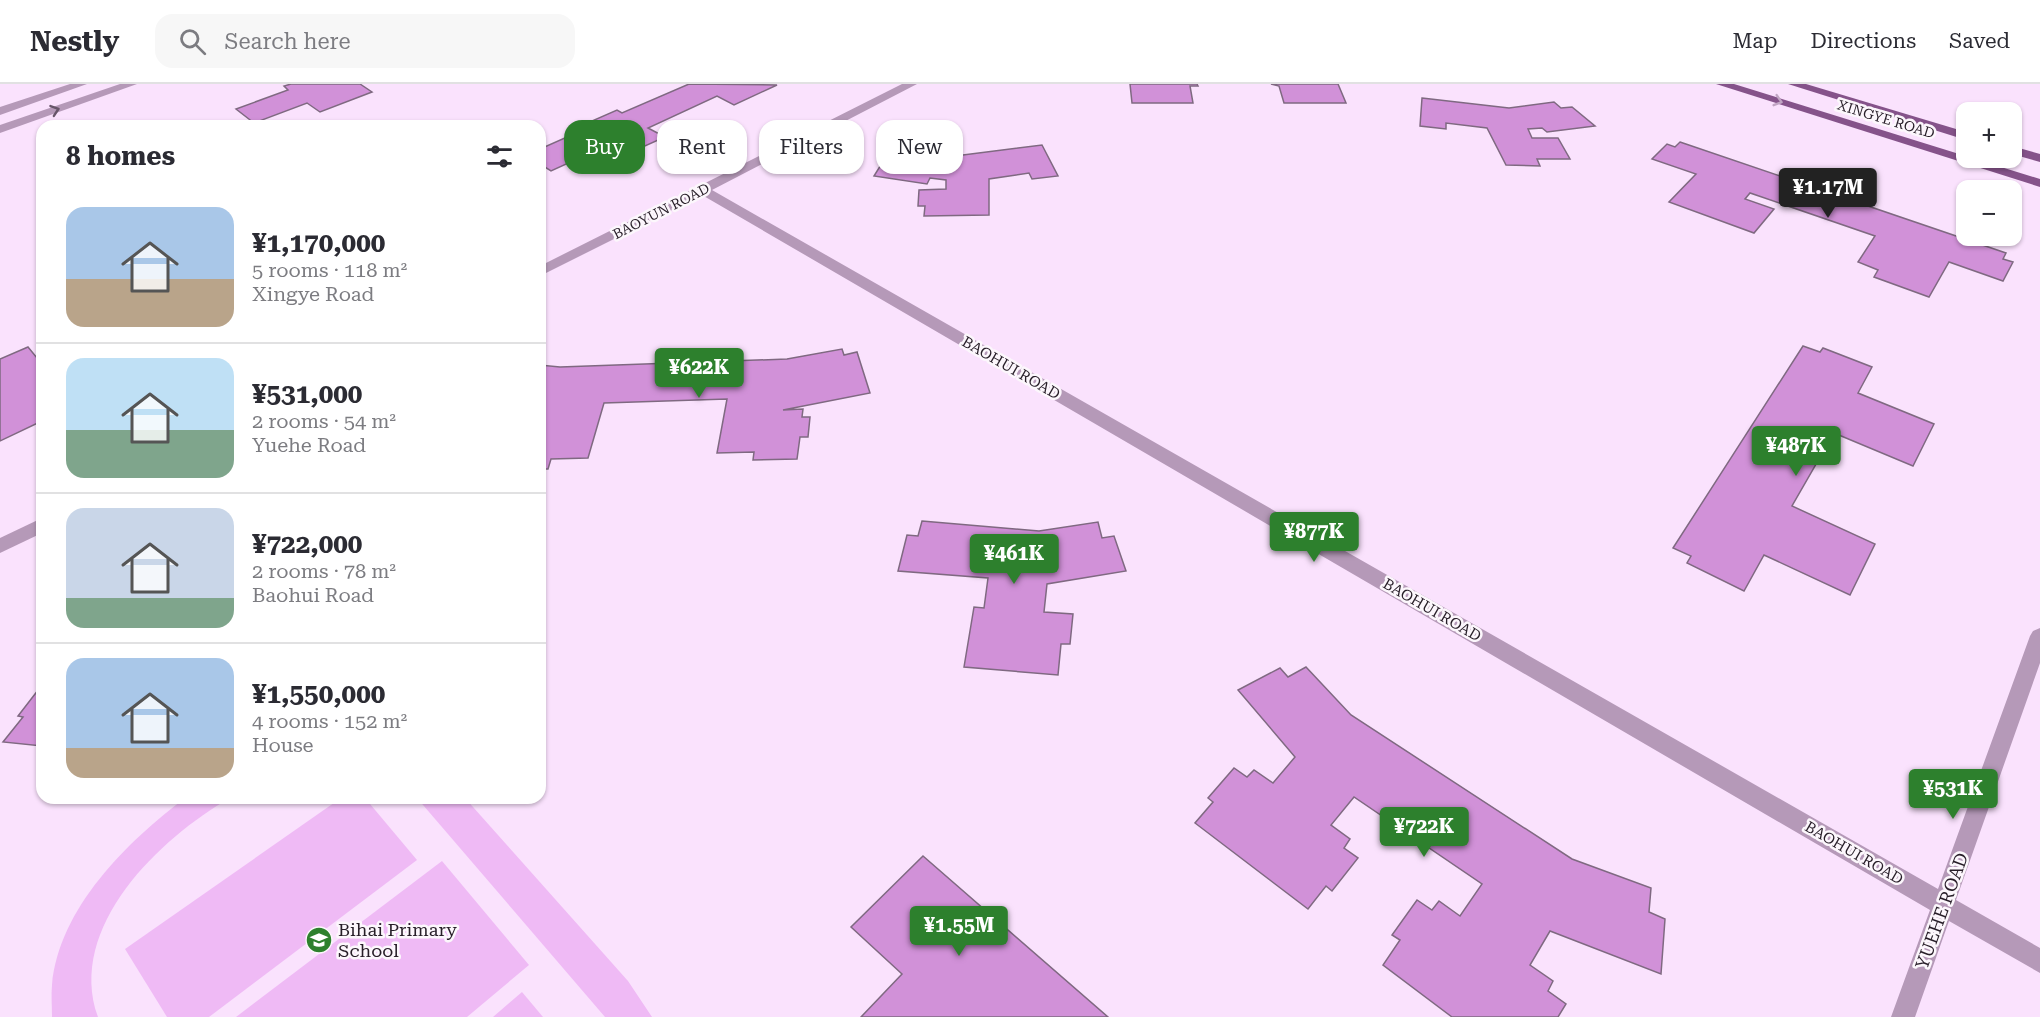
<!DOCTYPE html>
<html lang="en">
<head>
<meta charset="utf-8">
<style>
	:root { --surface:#fff; --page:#f7f7f7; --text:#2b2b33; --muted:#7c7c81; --line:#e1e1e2; --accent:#2d802d }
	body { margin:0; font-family:"Roboto Serif",serif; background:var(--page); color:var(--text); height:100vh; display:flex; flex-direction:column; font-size:22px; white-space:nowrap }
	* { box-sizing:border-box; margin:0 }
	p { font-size:20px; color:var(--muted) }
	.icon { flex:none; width:33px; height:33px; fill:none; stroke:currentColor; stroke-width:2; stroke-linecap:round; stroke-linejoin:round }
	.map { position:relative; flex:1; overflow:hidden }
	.drawer { position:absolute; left:36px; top:36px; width:510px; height:684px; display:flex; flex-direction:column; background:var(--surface); border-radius:18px; box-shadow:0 2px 4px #0004 }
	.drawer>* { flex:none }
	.guide { position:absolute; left:564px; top:36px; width:570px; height:54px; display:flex; gap:12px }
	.controls { position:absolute; left:1956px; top:18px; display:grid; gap:12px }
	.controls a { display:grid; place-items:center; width:66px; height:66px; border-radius:12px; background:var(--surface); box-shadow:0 2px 4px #0004; font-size:30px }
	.price { position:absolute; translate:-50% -51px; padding:0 14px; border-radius:6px; background:var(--accent); color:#fff; font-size:20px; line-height:39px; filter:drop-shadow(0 2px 3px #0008) }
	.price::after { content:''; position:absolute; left:50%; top:36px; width:18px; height:14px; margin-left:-9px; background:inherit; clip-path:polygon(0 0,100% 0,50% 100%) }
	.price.current { background:#222; color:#fff }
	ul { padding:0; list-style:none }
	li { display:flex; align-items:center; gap:18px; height:150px; padding:0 30px }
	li+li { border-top:2px solid var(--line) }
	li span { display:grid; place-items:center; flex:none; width:168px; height:120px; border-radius:18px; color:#555 }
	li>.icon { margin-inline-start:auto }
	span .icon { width:72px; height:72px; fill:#fffc; stroke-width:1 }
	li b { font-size:26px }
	h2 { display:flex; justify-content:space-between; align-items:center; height:72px; padding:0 30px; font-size:26px }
	.tag { padding:0 21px; border-radius:18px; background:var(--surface); box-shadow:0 2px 4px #0004; font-size:21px; line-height:54px }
	.tag.current { background:var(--accent); color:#fff }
	header { display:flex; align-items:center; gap:36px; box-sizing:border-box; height:84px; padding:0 30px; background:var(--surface); border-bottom:2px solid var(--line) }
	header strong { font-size:28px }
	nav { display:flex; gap:33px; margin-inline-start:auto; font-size:21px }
	.search { width:420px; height:54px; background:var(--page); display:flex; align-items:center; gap:15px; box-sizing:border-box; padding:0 21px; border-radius:18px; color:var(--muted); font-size:22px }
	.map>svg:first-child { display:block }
	.green { fill:#efbaf5 }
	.building { fill:#d191d8; stroke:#7f6981; stroke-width:1.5 }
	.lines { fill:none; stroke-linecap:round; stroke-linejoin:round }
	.minor { fill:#b599b8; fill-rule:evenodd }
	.major { fill:#85538a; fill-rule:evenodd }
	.oneway { stroke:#c0a5c3 }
	.oneway2 { stroke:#675569 }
	.labels { text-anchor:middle; stroke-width:5; stroke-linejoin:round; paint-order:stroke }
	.far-street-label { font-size:14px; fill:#271e28; stroke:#fcf7fc }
	.street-label { font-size:15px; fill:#271e28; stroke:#fcf7fc }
	.near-street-label { font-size:18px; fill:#271e28; stroke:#fcf7fc }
	.near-poi-label { font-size:18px; fill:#271e28; stroke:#fcf7fc; text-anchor:start }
</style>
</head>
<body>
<header>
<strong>Nestly</strong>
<div class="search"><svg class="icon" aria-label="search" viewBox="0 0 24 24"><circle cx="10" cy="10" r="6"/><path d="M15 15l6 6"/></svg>Search here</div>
<nav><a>Map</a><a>Directions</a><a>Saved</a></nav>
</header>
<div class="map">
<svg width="2040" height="933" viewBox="0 0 2040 933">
	<rect width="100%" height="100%" fill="#fae2fd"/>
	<g class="green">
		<path d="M185,714h45c-70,40 -164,129 -132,219h-46c0,-11 -1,-22 0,-32 7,-77 75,-143 133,-187z"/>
		<path d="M341,714h24l52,62 -208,157h-42l-42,-68z"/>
		<path d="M417,714h48l163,183 24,36h-47z"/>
		<path d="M442,777l87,104 -62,52h-231z"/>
		<path d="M522,908l21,25h-50z"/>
	</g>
	<g class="building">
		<path d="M291,0h69l12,8 -52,20 -13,-9 -53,20 -18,-14 52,-19 -4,-4z"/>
		<path d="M689,0l88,1 -43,20 -17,-9 -69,32 17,9 -49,22 -17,-10 -48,22 -11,-7v-15l34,-15 -5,-3 48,-21 5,3z"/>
		<path d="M1130,0h67l1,2h-8l3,17h-61z"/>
		<path d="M1271,0h67l8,19h-62l-5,-17z"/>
		<path d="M1422,14l87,10 45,-6 7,6 11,-1 23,19 -48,6 -5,-4 -14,1 4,9h26l12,21h-33l3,7 -34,-1 -19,-37 -41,-5v6l-26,-3z"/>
		<path d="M1680,58l326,111 -3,6 10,3 -10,19 -54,-19 -20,35 -55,-20 4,-7 -20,-8 17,-26 -125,-43 -5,6 29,10 -20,24 -85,-31 27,-28 -44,-15 15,-15 8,3z"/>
		<path d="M1042,61l16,31 -26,3 -3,-6 -40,6v36l-65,1 1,-10h-7l1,-16 27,-1v-9l-16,-2 -3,6 -53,-8 13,-21 13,1 4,-6 51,6z"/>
		<path d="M1803,262l17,6 3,-4 49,19 -14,26 76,31 -21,42 -79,-33 -42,73 83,38 -25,51 -86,-40 -20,36 -57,-28 4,-7 -18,-8z"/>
		<path d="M28,263l14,17v57l-42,20v-82z"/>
		<path d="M842,265l2,6 13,-3 13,41 -87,17 20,-1 -1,8h8l-2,20h-8l-3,22 -44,1 1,-8 -37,1 10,-54 -123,4 -16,55 -37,1 -3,10h-8v-104l20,2 227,-8z"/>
		<path d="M922,437l117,10 59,-9 4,16 12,-2 12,35 -79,13 -3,28 29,2 -3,30h-9l-3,31 -94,-8 10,-60 10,1 4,-30 -90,-7 9,-36 11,1z"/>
		<path d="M1306,583l45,48 221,144 79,29 -2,24 16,7 -4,55 -111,-43 -20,34 23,16 -5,10 18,13 -8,13h-106l-69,-52 17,-25 -8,-5 25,-35 15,10 7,-9 21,15 22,-32 -128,-87 -23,28 19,14 -6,9 14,10 -26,33 -6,-5 -18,23 -113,-86 18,-21 -5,-4 26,-30 13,9 7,-7 19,13 22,-26 -57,-67 42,-22 8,9z"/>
		<path d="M42,601v61l-39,-4 20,-25 -5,-1z"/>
		<path d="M923,772l185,161h-247l41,-43 -51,-47z"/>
	</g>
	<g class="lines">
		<g class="minor">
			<path d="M70,0h17l-87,31v-8z"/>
			<path d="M120,0h17l-137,49v-8z"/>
			<path d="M902,0h15l-205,106 1226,699 92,-253 3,-5 7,-3v35l-84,237 84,48v25l-91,-52 -34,96h-24l39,-107 -1228,-715 -162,81v-10z"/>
			<path d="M42,434v15l-42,20v-15z"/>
		</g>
		<g class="major">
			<path d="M1716,0h18l306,95v8z"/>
			<path d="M1788,0h18l160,48v8z"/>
			<path d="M2012,62l28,8v8l-28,-8z"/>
		</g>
	</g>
	<defs><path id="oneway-chevron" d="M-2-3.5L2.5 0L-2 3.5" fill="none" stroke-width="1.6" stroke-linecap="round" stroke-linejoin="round" transform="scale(1.5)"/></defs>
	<use class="oneway" href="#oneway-chevron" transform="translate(1778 17) rotate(17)"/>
	<use class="oneway2" href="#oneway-chevron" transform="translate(55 26) rotate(-19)"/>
	<defs>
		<symbol id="school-disc" viewBox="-11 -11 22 22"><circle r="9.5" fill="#2d802d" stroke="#fcf7fc"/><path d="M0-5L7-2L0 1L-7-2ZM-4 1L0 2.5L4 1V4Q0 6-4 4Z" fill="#fff"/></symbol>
	</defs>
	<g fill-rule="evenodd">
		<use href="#school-disc" x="304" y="841" width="30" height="30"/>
	</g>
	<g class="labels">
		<g class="far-street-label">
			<text transform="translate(1886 35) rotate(17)" y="5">XINGYE ROAD</text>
			<text transform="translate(661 127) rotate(-27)" y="5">BAOYUN ROAD</text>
		</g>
		<g class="street-label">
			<text transform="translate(1011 284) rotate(30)" y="5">BAOHUI ROAD</text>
			<text transform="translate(1432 526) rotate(30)" y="5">BAOHUI ROAD</text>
			<text transform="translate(1854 769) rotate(30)" y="5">BAOHUI ROAD</text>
		</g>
		<g class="near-street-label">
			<text transform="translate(1942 827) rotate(-70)" y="6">YUEHE ROAD</text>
		</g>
		<g class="near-poi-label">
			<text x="338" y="852">Bihai Primary<tspan x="338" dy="21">School</tspan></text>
		</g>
	</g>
</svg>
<div class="controls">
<a>+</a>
<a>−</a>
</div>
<b class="price current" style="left:1828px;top:135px">¥1.17M</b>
<b class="price" style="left:699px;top:315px">¥622K</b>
<b class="price" style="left:1796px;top:393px">¥487K</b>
<b class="price" style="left:1314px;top:479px">¥877K</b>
<b class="price" style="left:1014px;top:501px">¥461K</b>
<b class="price" style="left:1953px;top:736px">¥531K</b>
<b class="price" style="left:1424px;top:774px">¥722K</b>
<b class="price" style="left:959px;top:873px">¥1.55M</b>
<div class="guide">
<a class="tag current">Buy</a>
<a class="tag">Rent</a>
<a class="tag">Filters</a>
<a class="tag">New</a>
</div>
<section class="drawer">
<h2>8 homes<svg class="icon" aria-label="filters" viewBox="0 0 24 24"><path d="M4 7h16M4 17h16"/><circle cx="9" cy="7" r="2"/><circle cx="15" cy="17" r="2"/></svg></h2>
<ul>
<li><span style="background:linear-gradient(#a9c7e8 60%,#b9a48a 0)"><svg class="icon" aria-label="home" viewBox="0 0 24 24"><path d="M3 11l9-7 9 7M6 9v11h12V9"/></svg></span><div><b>¥1,170,000</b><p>5 rooms · 118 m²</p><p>Xingye Road</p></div></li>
<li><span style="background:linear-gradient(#bfe0f5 60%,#7fa58c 0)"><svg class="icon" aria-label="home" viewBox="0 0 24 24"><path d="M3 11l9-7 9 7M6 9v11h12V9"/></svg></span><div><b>¥531,000</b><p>2 rooms · 54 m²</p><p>Yuehe Road</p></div></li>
<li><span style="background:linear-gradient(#c9d6e8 75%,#7fa58c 0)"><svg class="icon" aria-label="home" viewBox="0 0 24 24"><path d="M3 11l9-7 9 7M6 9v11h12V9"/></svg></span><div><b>¥722,000</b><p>2 rooms · 78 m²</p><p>Baohui Road</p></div></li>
<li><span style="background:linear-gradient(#a9c7e8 75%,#b9a48a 0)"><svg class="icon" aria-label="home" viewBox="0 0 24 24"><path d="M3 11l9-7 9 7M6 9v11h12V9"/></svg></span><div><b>¥1,550,000</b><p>4 rooms · 152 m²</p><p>House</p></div></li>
</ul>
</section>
</div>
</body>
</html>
